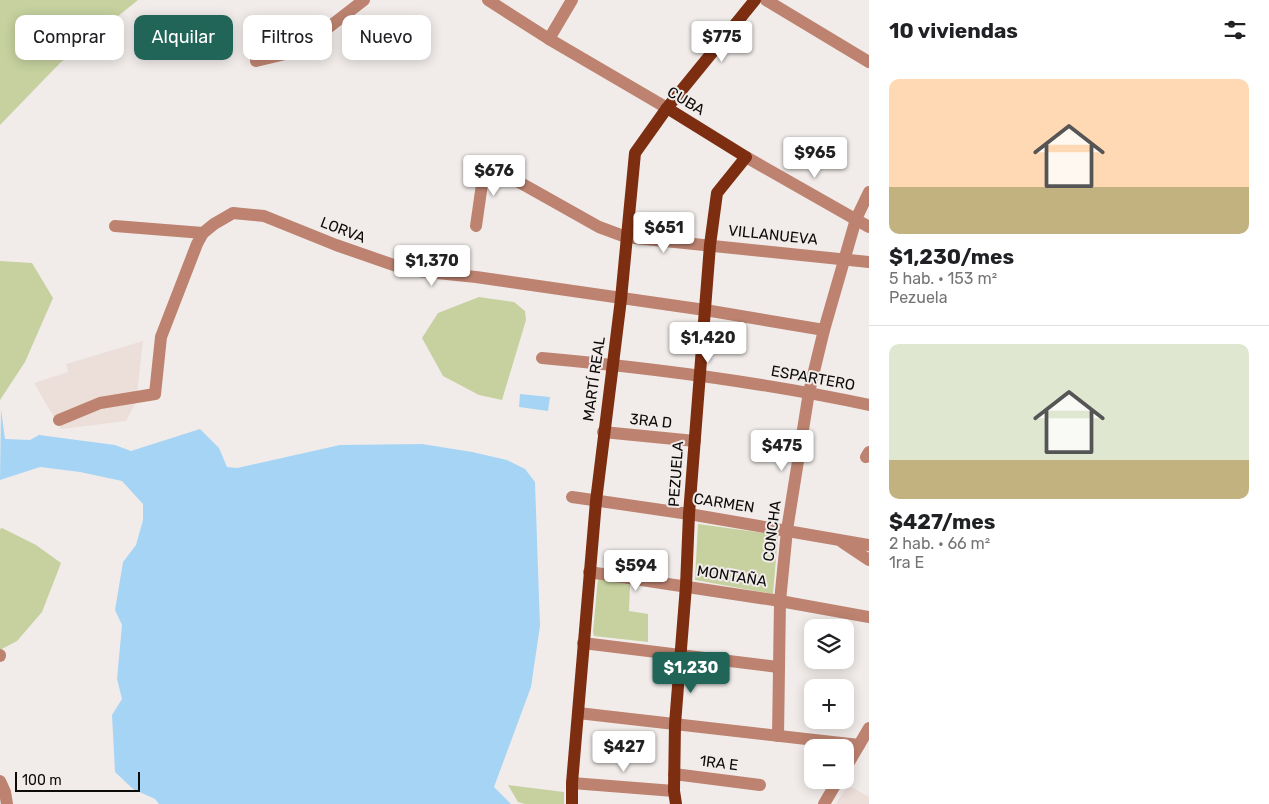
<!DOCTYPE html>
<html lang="es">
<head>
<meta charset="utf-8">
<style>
	:root { --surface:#fff; --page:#f2f2f2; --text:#202124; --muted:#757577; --line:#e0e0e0; --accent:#206558 }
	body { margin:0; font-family:Rubik,sans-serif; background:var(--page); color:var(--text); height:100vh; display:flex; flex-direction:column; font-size:19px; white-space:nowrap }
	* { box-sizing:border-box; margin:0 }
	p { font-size:16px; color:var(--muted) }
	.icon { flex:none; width:28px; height:28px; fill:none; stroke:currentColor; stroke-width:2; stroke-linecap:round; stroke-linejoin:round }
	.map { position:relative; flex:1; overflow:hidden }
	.sheet { display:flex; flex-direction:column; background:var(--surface); width:400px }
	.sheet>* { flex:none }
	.hud { position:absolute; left:15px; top:15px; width:475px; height:45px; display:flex; gap:10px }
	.fabs { position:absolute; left:804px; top:619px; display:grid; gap:10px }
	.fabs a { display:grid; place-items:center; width:50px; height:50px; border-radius:10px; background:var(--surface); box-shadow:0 2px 12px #0003; font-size:25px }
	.scale { position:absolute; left:15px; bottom:12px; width:125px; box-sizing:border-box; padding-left:5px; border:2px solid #0d0b0a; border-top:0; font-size:14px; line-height:18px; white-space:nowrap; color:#0d0b0a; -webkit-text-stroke:4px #f1ecea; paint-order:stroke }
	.price { position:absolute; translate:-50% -42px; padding:0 11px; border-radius:5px; background:#fff; color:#222; font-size:16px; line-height:32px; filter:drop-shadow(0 1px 2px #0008) }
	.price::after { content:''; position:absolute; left:50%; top:30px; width:15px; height:11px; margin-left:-8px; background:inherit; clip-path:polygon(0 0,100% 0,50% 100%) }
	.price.current { background:var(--accent); color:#fff }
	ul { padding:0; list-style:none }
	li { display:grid; align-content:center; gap:10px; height:265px; padding:0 20px }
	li+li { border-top:1px solid var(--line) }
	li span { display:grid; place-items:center; height:155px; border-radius:10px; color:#555 }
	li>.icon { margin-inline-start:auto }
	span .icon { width:90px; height:90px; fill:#fffc; stroke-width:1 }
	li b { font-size:21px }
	h2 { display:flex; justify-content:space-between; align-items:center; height:60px; padding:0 20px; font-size:21px }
	.pill { padding:0 18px; border-radius:10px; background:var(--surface); box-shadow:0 2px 12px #0003; font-size:18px; line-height:45px }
	.pill.current { background:var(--accent); color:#fff }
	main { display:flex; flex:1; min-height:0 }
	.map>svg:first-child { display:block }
	.built { fill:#ecded9 }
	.green { fill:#c6d19f }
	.water { fill:#a6d4f5 }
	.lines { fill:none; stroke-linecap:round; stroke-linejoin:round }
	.minor { stroke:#bd8370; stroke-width:12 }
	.major { stroke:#7d2e11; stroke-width:12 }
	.labels { text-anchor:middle; stroke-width:4; stroke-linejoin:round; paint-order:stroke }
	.street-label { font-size:15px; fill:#0d0b0a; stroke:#f1ecea }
</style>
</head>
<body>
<main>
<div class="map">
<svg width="869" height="804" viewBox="0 0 869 804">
	<rect width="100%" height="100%" fill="#f1ecea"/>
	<g class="built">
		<path d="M143,341l-7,61 -10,19 -65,8 -27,-46 34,-11 -2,-8z"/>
		<path d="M848,785l21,12v7h-33z"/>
	</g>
	<g class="green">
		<path d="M0,0h138l-78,63 -60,62z"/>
		<path d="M0,261l32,2 21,35 -28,64 -25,38z"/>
		<path d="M479,297l35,5 11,9 1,9 -24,80 -23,-5 -36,-19 -21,-38 16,-25z"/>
		<path d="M698,524l80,11 -5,59 -78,-14z"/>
		<path d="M2,528l34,17 25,18 -19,49 -25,29 -17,9v-121z"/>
		<path d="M598,578l32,7 -1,26 19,3v28l-54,-6 -1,-4z"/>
		<path d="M508,785l56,7v12h-39l-7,-2z"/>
	</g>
	<g class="water">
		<path d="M520,394l30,3 -2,14 -29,-4z"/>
		<path d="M1,409l4,30 25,1 9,-5 76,10 16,6 69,-22 19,19 8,19 10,1 103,-23 82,-1 50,8 35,8 18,9 10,13 5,144 -9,61 -37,100 17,17h-352l-4,-5 -22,-10 -18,-17 -3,-57 10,-16 -5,-20 5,-54 -7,-15 8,-48 13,-17 7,-25v-16l-21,-23 -42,-9 -40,-5 -40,13z"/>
	</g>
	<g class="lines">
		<g class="minor">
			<path d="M488,0l61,39 118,69"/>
			<path d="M766,0l103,62"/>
			<path d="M549,39l23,-39"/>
			<path d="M256,61l42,-10 66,-51"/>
			<path d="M746,157l123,70"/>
			<path d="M115,226l88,7"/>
			<path d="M476,226l9,-63 114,64 27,10 243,25"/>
			<path d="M542,358c110,10 220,24 327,47"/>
			<path d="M59,420l41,-17 55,-9 6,-57 36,-93 6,-11 11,-9 19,-11 31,3 72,29 72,25 68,7 229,33 119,20"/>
			<path d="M603,432l92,9"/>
			<path d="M866,457l3,-5"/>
			<path d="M572,497l117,17 180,31"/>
			<path d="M842,542l27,18"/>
			<path d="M589,572l191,29 89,16"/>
			<path d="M583,643l195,24"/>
			<path d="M0,655v1"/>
			<path d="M578,713l281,32"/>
			<path d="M778,736l2,-135 7,-71 22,-138 15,-62 32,-111 13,-27"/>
			<path d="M845,769l24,-41"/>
			<path d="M674,774l86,11"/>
			<path d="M0,781l5,11 2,12"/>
			<path d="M572,783l102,8"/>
			<path d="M824,804l14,-24"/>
		</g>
		<g class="major">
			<path d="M667,108l79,49 -29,36 -7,52 -21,269 -3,72 -11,138 -1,67 2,13"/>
			<path d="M572,804v-21l24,-282 25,-202 14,-146 32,-45 88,-108"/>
		</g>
	</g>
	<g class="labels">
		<g class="street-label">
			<text transform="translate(686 101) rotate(31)" y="5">CUBA</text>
			<text transform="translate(343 230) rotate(21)" y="5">LORVA</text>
			<text transform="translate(773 235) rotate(6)" y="5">VILLANUEVA</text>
			<text transform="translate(813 378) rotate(10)" y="5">ESPARTERO</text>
			<text transform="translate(594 379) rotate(-82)" y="5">MARTÍ REAL</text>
			<text transform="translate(651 421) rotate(6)" y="5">3RA D</text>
			<text transform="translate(676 474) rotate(-86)" y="5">PEZUELA</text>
			<text transform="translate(724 503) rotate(9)" y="5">CARMEN</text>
			<text transform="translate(772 531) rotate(-83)" y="5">CONCHA</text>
			<text transform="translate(732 576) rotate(9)" y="5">MONTAÑA</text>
			<text transform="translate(719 763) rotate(7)" y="5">1RA E</text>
		</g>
	</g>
</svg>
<div class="fabs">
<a><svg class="icon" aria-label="layers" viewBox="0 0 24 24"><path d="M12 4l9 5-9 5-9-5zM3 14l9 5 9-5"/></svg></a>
<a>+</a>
<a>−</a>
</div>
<div class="scale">100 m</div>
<b class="price" style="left:722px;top:63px">$775</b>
<b class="price" style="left:815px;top:179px">$965</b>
<b class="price" style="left:494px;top:197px">$676</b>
<b class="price" style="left:664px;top:254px">$651</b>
<b class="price" style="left:432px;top:287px">$1,370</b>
<b class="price" style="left:708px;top:364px">$1,420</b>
<b class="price" style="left:782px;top:472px">$475</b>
<b class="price" style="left:636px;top:592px">$594</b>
<b class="price current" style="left:691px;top:694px">$1,230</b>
<b class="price" style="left:624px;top:773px">$427</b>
<div class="hud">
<a class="pill">Comprar</a>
<a class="pill current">Alquilar</a>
<a class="pill">Filtros</a>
<a class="pill">Nuevo</a>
</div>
</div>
<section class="sheet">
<h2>10 viviendas<svg class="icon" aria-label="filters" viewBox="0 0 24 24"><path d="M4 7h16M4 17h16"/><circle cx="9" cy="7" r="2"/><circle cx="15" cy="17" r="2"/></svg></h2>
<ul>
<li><span style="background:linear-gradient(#ffd9b3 70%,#c2b280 0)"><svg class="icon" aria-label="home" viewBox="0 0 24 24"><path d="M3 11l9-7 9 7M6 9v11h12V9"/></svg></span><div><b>$1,230/mes</b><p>5 hab. · 153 m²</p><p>Pezuela</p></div></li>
<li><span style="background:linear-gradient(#dfe7d0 75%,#c2b280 0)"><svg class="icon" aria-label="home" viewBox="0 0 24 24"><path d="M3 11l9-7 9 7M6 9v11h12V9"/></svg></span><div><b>$427/mes</b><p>2 hab. · 66 m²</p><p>1ra E</p></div></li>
</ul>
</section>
</main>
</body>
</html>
